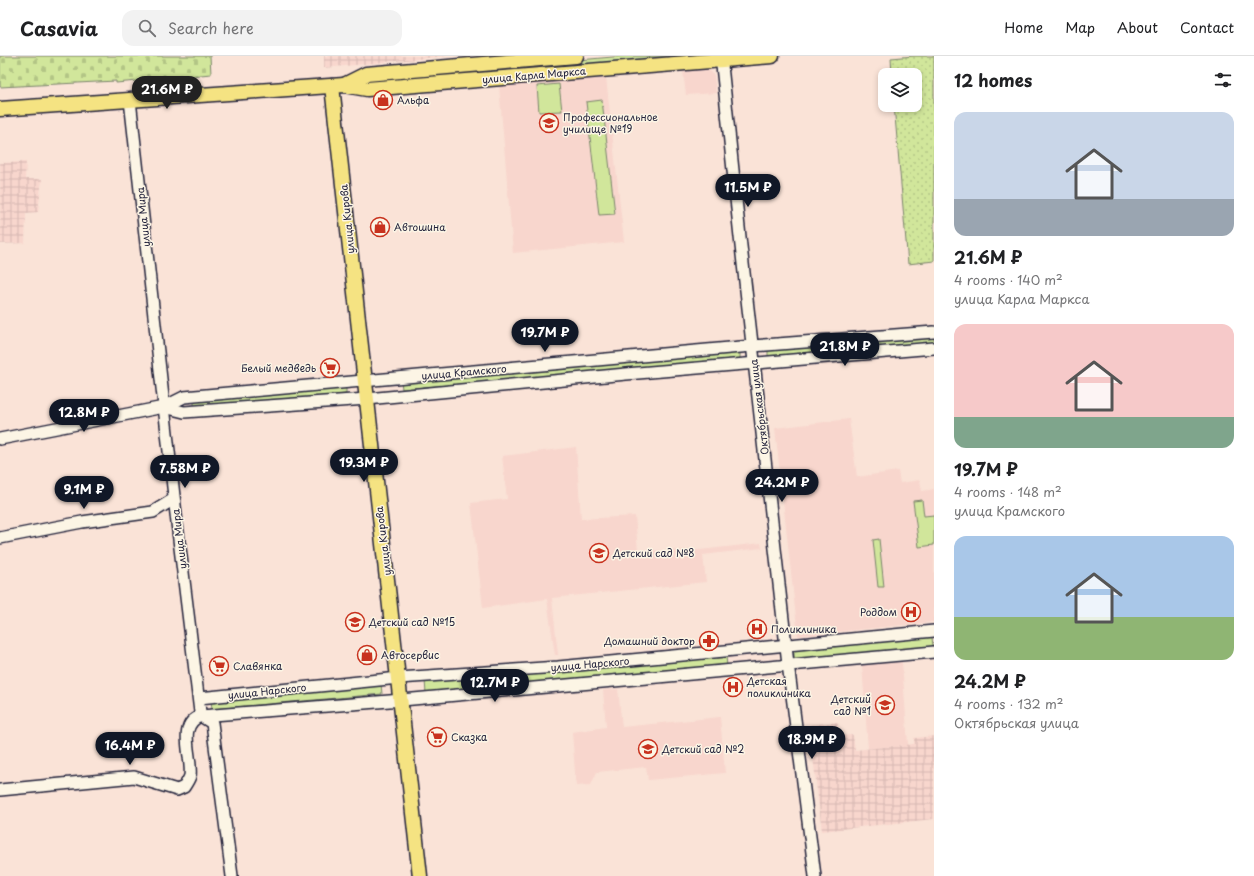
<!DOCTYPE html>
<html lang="en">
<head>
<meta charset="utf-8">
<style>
	:root { --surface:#fff; --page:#f2f2f2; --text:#202124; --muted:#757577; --line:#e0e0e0; --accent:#111827 }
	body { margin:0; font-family:"Playpen Sans",sans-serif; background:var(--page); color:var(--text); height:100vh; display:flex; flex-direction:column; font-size:15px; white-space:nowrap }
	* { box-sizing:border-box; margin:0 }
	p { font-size:13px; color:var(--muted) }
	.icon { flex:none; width:22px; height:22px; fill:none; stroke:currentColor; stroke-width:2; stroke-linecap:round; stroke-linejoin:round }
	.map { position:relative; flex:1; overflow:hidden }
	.details { display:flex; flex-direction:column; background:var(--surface); width:320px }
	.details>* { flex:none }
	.tools { position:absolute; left:878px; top:12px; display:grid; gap:8px }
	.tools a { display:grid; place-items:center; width:44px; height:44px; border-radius:8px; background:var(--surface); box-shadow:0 2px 6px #0003; font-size:20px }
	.price { position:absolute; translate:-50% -34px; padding:0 9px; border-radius:14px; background:var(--accent); color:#fff; font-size:13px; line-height:26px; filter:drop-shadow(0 1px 2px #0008) }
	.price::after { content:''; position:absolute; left:50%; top:24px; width:12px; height:9px; margin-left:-6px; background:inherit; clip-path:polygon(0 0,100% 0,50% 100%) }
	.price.current { background:#222; color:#fff }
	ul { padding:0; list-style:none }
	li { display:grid; align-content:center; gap:8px; height:212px; padding:0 20px }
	li span { display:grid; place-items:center; height:124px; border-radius:12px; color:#555 }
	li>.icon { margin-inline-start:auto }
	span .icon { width:72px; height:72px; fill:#fffc; stroke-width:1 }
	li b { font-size:17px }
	h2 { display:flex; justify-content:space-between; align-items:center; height:48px; padding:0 20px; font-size:17px }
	header { display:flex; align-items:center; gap:24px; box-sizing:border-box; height:56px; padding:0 20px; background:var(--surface); border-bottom:1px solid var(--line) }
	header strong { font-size:19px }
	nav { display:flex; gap:22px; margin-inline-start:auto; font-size:14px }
	.search { width:280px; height:36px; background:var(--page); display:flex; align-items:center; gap:10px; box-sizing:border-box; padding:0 14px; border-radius:12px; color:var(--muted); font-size:15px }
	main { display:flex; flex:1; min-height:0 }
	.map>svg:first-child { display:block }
	.built { fill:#f8d6cd }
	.industrial { fill:url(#industrial-grid) }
	.grass { fill:#d1e69b; stroke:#7a846b }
	.cemetery { fill:url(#cemetery-stones); stroke:#7a846b }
	.park { fill:url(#park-dots); stroke:#7a846b }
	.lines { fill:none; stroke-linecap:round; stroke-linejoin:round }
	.minor-casing { stroke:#22223b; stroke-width:14 }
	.major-casing { stroke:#22223b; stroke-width:17 }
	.minor { stroke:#fcf5e5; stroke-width:11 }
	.major { stroke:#f5e382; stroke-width:14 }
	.labels { text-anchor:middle; stroke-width:3; stroke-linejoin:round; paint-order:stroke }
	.street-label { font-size:10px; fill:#22223b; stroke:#fcf5e5 }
	.poi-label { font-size:10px; fill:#22223b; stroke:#fcf5e5; text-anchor:start }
</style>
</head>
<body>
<header>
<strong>Casavia</strong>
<div class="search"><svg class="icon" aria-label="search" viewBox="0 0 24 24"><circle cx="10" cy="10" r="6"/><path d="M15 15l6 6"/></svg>Search here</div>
<nav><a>Home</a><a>Map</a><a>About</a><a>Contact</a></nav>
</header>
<main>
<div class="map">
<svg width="934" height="820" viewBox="0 0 934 820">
	<defs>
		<pattern id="industrial-grid" width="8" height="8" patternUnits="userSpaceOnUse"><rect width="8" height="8" fill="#f8d6cd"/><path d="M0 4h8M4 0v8" fill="none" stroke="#d4b7b1"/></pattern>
		<pattern id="cemetery-stones" width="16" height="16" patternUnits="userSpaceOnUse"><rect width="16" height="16" fill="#d1e69b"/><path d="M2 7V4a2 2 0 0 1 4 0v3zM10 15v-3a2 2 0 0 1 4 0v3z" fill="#b3c586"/></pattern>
		<pattern id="park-dots" width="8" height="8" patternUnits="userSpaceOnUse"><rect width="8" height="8" fill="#d1e69b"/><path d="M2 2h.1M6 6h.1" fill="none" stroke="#b3c586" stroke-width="1.8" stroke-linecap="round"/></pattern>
	</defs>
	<rect width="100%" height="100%" fill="#fae3d7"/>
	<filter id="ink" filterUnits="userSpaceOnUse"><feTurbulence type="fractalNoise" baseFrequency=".025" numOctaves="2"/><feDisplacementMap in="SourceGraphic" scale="8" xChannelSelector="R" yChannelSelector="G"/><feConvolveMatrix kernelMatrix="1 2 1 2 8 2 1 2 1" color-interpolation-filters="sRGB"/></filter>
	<g filter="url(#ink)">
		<g class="built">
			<path d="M708,13l6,6 2,18 -30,2 -3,-24z"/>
			<path d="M606,21l18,165 -111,11 -14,-168z"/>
			<path d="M849,363l8,58 41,-6 2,12 20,-3 2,11 12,-2v133l-136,14 -23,-208z"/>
			<path d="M576,391l5,72 54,-3 3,35 62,-1 61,-7 1,5 -59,7 3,27 -154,16 6,57h-3l-8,-56 -64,9 -12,-105 36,-4 -5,-43z"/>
			<path d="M902,606l6,83 -40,4 -6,-84z"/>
			<path d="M618,633l4,38 98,-10 5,56 -77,7 -2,-13 -49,5 -6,13 -15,1 -4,-54 34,-5 -3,-37z"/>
		</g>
		<g class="industrial">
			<path d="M324,0h124l-124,12z"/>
			<path d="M26,106l-1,17h17l-4,33 -12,1 -1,30 -25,1v-81z"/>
			<path d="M838,666l1,14 14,-1 2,15 59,-6v-6l20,-2v83l-112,12 -13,-106z"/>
		</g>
		<g class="grass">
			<path d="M624,0h74l-310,28v-7z"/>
			<path d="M559,28l3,27 -23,1 -2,-26z"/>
			<path d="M602,44l13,114 -16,1 -13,-113z"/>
			<path d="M934,279v8l-166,14v-8z"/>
			<path d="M740,295v9l-338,29 -1,-8z"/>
			<path d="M346,332v6l-152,14v-7z"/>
			<path d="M922,444l2,16 10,-1v30l-15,2 -6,-46z"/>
			<path d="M879,483l5,48h-6l-5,-47z"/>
			<path d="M932,581l1,9 -139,13v-9z"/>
			<path d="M726,600l1,10 -301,27 -1,-12z"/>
			<path d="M381,628l1,10 -170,15 -1,-8z"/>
		</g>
		<path class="cemetery" d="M0,0h210l1,18 -95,9v-2l-116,6z"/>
		<path class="park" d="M914,0h20v205l-26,3 -14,-159h21v-30h-23l-1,-17z"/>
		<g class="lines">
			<defs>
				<g id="minor">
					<path d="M721,0l19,181 48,427 27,212"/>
					<path d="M130,44l47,423 23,189 1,4 11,7 20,153"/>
					<path d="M164,351l20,5 183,-13 259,-25 308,-26"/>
					<path d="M0,383l164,-32 20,-10 568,-51 182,-14"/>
					<path d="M0,482l82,-16 71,-10 21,-13"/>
					<path d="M199,642l200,-20 159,-11 376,-36"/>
					<path d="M0,734l134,-13 43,13 7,-3c2,-3 5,-8 6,-11 3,-19 -14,-52 11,-60l201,-16 532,-48"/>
				</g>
				<g id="major">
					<path d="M344,29l22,-11 210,-18"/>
					<path d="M332,30l88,790"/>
					<path d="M0,53l344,-24 23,4 405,-33"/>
				</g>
			</defs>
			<use href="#minor" class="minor-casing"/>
			<use href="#major" class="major-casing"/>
			<use href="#minor" class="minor"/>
			<use href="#major" class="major"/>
		</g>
	</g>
	<defs>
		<symbol id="shop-ring" viewBox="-11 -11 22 22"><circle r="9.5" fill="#fcf5e5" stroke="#c8321e" stroke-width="1.5"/><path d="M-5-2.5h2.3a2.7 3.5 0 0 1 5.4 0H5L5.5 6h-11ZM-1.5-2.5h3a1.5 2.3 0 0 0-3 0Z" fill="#c8321e"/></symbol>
		<symbol id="university-ring" viewBox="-11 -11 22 22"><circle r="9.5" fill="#fcf5e5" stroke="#c8321e" stroke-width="1.5"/><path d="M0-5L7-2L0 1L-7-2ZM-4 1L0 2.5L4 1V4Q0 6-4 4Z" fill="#c8321e"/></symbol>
		<symbol id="supermarket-ring" viewBox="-11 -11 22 22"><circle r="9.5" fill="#fcf5e5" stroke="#c8321e" stroke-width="1.5"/><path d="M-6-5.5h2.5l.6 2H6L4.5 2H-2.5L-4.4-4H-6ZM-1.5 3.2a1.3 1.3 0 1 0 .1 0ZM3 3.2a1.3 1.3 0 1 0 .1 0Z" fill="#c8321e"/></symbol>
		<symbol id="school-ring" viewBox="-11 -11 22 22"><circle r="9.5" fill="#fcf5e5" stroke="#c8321e" stroke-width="1.5"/><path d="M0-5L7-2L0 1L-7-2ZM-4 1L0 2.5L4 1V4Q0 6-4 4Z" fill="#c8321e"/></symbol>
		<symbol id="hospital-ring" viewBox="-11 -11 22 22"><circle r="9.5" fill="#fcf5e5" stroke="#c8321e" stroke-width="1.5"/><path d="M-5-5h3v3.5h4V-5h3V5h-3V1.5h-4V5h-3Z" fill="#c8321e"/></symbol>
		<symbol id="pharmacy-ring" viewBox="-11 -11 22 22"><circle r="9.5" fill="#fcf5e5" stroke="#c8321e" stroke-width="1.5"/><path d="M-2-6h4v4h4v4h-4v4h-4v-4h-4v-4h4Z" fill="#c8321e"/></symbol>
	</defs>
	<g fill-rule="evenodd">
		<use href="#shop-ring" x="372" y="33" width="22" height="22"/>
		<use href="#university-ring" x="538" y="56" width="22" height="22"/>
		<use href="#shop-ring" x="369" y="160" width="22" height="22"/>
		<use href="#supermarket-ring" x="319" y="301" width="22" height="22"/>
		<use href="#school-ring" x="588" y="486" width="22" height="22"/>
		<use href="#hospital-ring" x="900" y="545" width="22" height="22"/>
		<use href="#school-ring" x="344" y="555" width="22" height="22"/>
		<use href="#hospital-ring" x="746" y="562" width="22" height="22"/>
		<use href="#pharmacy-ring" x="698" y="574" width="22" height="22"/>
		<use href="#shop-ring" x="356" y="588" width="22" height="22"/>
		<use href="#supermarket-ring" x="208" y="599" width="22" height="22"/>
		<use href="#hospital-ring" x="722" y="620" width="22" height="22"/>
		<use href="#school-ring" x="874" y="638" width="22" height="22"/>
		<use href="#supermarket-ring" x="426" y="670" width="22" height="22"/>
		<use href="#school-ring" x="637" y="682" width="22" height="22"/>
	</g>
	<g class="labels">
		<g class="street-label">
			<text transform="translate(534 19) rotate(-5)" y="4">улица Карла Маркса</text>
			<text transform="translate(143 161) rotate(-96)" y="4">улица Мира</text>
			<text transform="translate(347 163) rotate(-96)" y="4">улица Кирова</text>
			<text transform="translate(464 316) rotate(-5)" y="4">улица Крамского</text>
			<text transform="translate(759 351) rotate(-97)" y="4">Октябрьская улица</text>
			<text transform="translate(179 483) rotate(-97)" y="4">улица Мира</text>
			<text transform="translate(383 485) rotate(-97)" y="4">улица Кирова</text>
			<text transform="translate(590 608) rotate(-5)" y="4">улица Нарского</text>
			<text transform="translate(267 635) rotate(-6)" y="4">улица Нарского</text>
		</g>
		<g class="poi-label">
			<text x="397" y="48">Альфа</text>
			<text x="563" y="65">Профессиональное<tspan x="563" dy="12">училище №19</tspan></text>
			<text x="394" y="175">Автошина</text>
			<text x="316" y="316" text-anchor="end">Белый медведь</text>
			<text x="613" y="501">Детский сад №8</text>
			<text x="897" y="560" text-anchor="end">Роддом</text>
			<text x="369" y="570">Детский сад №15</text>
			<text x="771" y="577">Поликлиника</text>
			<text x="695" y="589" text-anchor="end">Домашний доктор</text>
			<text x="381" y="603">Автосервис</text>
			<text x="233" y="614">Славянка</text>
			<text x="747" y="629">Детская<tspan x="747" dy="12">поликлиника</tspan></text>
			<text x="871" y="647" text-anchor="end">Детский<tspan x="871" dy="12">сад №1</tspan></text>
			<text x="451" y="685">Сказка</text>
			<text x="662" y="697">Детский сад №2</text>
		</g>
	</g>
</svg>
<div class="tools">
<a><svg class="icon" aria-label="layers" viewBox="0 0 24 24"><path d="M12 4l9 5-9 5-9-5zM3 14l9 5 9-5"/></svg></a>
</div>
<b class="price current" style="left:167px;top:54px">21.6M ₽</b>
<b class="price" style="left:748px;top:152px">11.5M ₽</b>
<b class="price" style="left:545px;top:297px">19.7M ₽</b>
<b class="price" style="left:845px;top:311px">21.8M ₽</b>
<b class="price" style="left:84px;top:377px">12.8M ₽</b>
<b class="price" style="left:364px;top:427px">19.3M ₽</b>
<b class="price" style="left:185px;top:433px">7.58M ₽</b>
<b class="price" style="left:782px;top:447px">24.2M ₽</b>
<b class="price" style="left:84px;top:454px">9.1M ₽</b>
<b class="price" style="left:495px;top:647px">12.7M ₽</b>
<b class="price" style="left:812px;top:704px">18.9M ₽</b>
<b class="price" style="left:130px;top:710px">16.4M ₽</b>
</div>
<section class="details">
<h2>12 homes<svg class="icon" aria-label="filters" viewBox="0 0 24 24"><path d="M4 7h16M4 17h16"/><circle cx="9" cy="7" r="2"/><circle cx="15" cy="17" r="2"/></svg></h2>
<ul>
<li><span style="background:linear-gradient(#c9d6e8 70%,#9aa5b1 0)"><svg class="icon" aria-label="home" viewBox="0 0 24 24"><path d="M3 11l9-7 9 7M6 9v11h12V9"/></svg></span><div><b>21.6M ₽</b><p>4 rooms · 140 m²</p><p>улица Карла Маркса</p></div></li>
<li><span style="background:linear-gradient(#f6c9c9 75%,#7fa58c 0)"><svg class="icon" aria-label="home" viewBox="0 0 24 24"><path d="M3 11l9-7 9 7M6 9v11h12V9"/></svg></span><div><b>19.7M ₽</b><p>4 rooms · 148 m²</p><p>улица Крамского</p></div></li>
<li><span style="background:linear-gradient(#a9c7e8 65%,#8fb573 0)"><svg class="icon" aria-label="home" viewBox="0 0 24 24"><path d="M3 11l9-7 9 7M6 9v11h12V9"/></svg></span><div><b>24.2M ₽</b><p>4 rooms · 132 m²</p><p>Октябрьская улица</p></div></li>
</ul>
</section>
</main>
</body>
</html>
